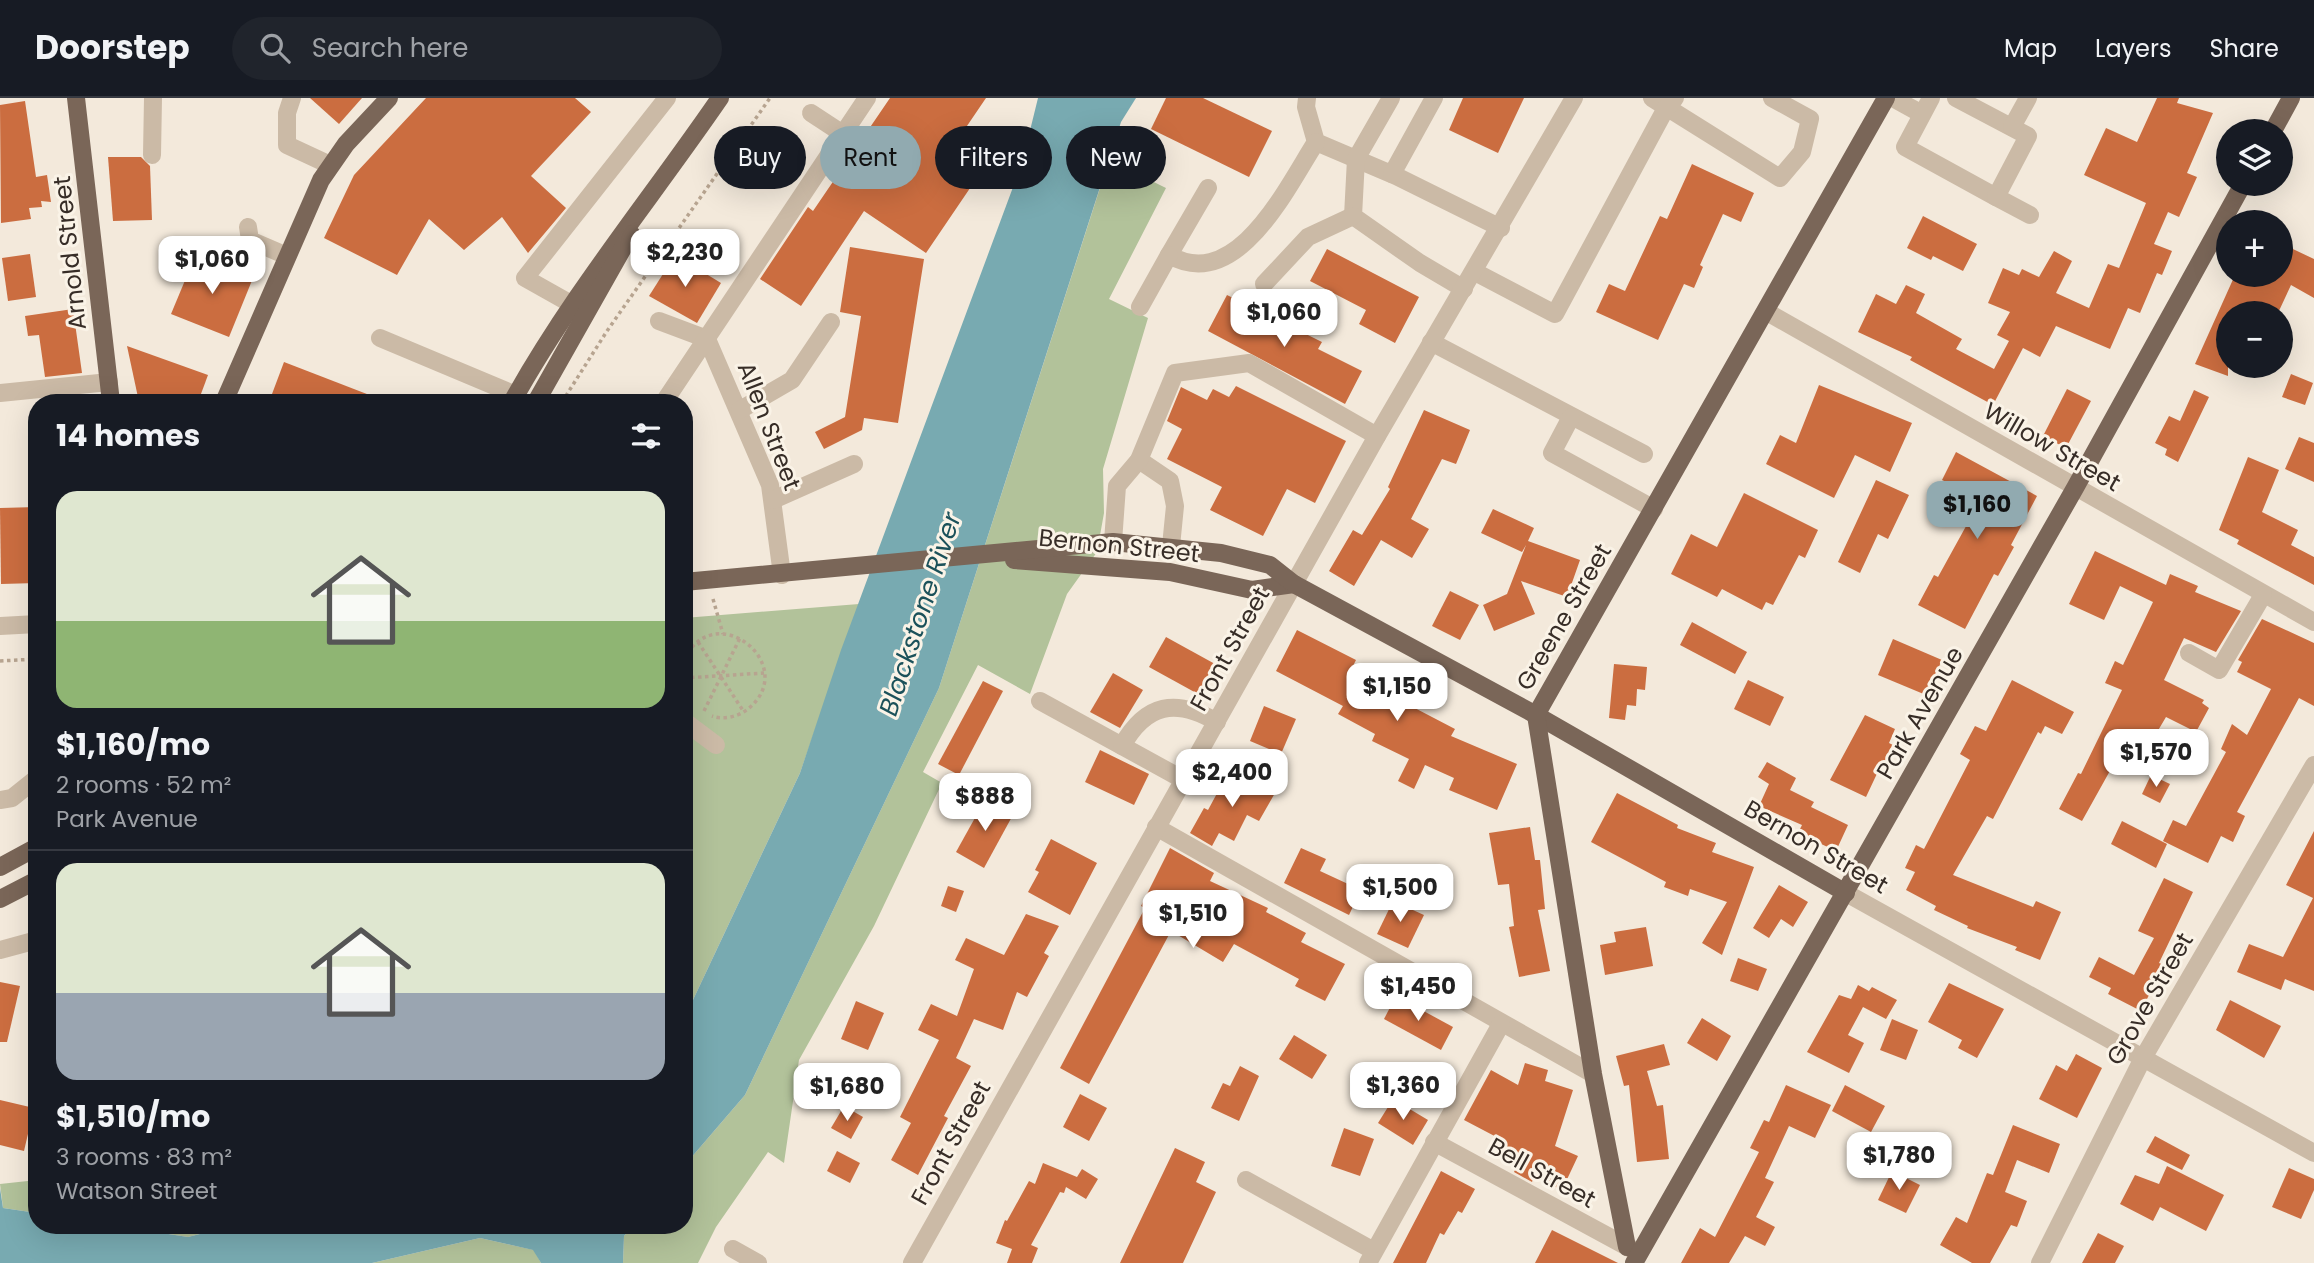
<!DOCTYPE html>
<html lang="en">
<head>
<meta charset="utf-8">
<style>
	:root { --surface:#171b24; --page:#20242c; --text:#f1f3f6; --muted:#9ea1a6; --line:#363941; --accent:#91aab0 }
	body { margin:0; font-family:Poppins,sans-serif; background:var(--page); color:var(--text); height:100vh; display:flex; flex-direction:column; font-size:26px; white-space:nowrap }
	* { box-sizing:border-box; margin:0 }
	p { font-size:23px; color:var(--muted) }
	.icon { flex:none; width:38px; height:38px; fill:none; stroke:currentColor; stroke-width:2; stroke-linecap:round; stroke-linejoin:round }
	.map { position:relative; flex:1; overflow:hidden }
	.side { position:absolute; left:28px; top:296px; width:665px; height:840px; display:flex; flex-direction:column; background:var(--surface); border-radius:28px; box-shadow:0 7px 28px #0002 }
	.side>* { flex:none }
	.banner { position:absolute; left:714px; top:28px; width:665px; height:63px; display:flex; gap:14px }
	.tools { position:absolute; left:2216px; top:21px; display:grid; gap:14px }
	.tools a { display:grid; place-items:center; width:77px; height:77px; border-radius:50%; background:var(--surface); box-shadow:0 7px 28px #0002; font-size:35px }
	.price { position:absolute; translate:-50% -60px; padding:0 16px; border-radius:14px; background:#fff; color:#222; font-size:23px; line-height:46px; filter:drop-shadow(0 2px 4px #0008) }
	.price::after { content:''; position:absolute; left:50%; top:42px; width:21px; height:16px; margin-left:-10px; background:inherit; clip-path:polygon(0 0,100% 0,50% 100%) }
	.price.selected { background:var(--accent); color:#111 }
	ul { padding:0; list-style:none }
	li { display:grid; align-content:center; gap:14px; height:371px; padding:0 28px }
	li+li { border-top:2px solid var(--line) }
	li span { display:grid; place-items:center; height:217px; border-radius:21px; color:#555 }
	li>.icon { margin-inline-start:auto }
	span .icon { width:126px; height:126px; fill:#fffc; stroke-width:1 }
	li b { font-size:30px }
	h2 { display:flex; justify-content:space-between; align-items:center; height:84px; padding:0 28px; font-size:30px }
	.chip { padding:0 24px; border-radius:32px; background:var(--surface); box-shadow:0 7px 28px #0002; font-size:24px; line-height:63px }
	.chip.selected { background:var(--accent); color:#111 }
	header { display:flex; align-items:center; gap:42px; box-sizing:border-box; height:98px; padding:0 35px; background:var(--surface); border-bottom:2px solid var(--line) }
	header strong { font-size:33px }
	nav { display:flex; gap:38px; margin-inline-start:auto; font-size:24px }
	.search { width:490px; height:63px; background:var(--page); display:flex; align-items:center; gap:18px; box-sizing:border-box; padding:0 24px; border-radius:38px; color:var(--muted); font-size:26px }
	.map>svg:first-child { display:block }
	.green { fill:#b2c29a }
	.water { fill:#78aab1 }
	.building { fill:#cb6d40 }
	.lines { fill:none; stroke-linecap:round; stroke-linejoin:round }
	.path { stroke:#b7a490; stroke-width:3.5; stroke-dasharray:3.5 3.5; stroke-linecap:butt }
	.minor { stroke:#cbbaa6; stroke-width:18 }
	.major { stroke:#7a6658; stroke-width:18 }
	.labels { text-anchor:middle; stroke-width:6; stroke-linejoin:round; paint-order:stroke }
	.street-label { font-size:24px; fill:#372d27; stroke:#faf3e7 }
	.water-label { font-size:26px; font-style:italic; fill:#1b515a; stroke:#faf3e7 }
</style>
</head>
<body>
<header>
<strong>Doorstep</strong>
<div class="search"><svg class="icon" aria-label="search" viewBox="0 0 24 24"><circle cx="10" cy="10" r="6"/><path d="M15 15l6 6"/></svg>Search here</div>
<nav><a>Map</a><a>Layers</a><a>Share</a></nav>
</header>
<div class="map">
<svg width="2314" height="1165" viewBox="0 0 2314 1165">
	<rect width="100%" height="100%" fill="#f3e9db"/>
	<g class="green">
		<path d="M1109,62l57,28 -57,111 39,19 -45,151 1,44 -7,39 -30,42 -37,100 -52,-29 -55,107 19,11 -68,143 -75,134 -15,103 -16,-11 -52,75 -18,36h-75l1,-27 10,-11h50v-59l61,-71 194,-407z"/>
		<path d="M859,506l-59,169 -116,246v-401z"/>
		<path d="M37,1082v33l-34,-5 -3,-24z"/>
		<path d="M110,1127h125l-47,12z"/>
		<path d="M480,1140l54,12 7,13h-169z"/>
	</g>
	<g class="water">
		<path d="M1038,0h98l-15,24 -182,566 -194,407 -61,71v-147l116,-246 41,-123 181,-487z"/>
		<path d="M0,1090l3,20 34,5v12h73l78,12 47,-12h399l-10,11 -1,27h-82l-8,-13 -53,-12 -108,25h-372z"/>
	</g>
	<g class="building">
		<path d="M310,0h52l-23,26z"/>
		<path d="M426,0h149l16,14 -60,64 35,32 -38,45 -26,-36 -38,33 -35,-31 -32,56 -73,-37 30,-63z"/>
		<path d="M890,0h96l-34,50 31,21 -57,84 -62,-42 -63,95 -41,-27 48,-72 5,4z"/>
		<path d="M1166,0h37l69,33 -23,46 -98,-48z"/>
		<path d="M1463,0h61l-26,55 -49,-23z"/>
		<path d="M2157,0h22l-2,5 36,10 -26,60 10,4 -18,40 -11,-5 -14,32 18,7 -10,24 -5,-2 -17,40 -12,-5 -18,41 -54,-23 -16,31 -17,-9 -30,57 -83,-45 2,-3 -54,-25 18,-38 20,10 10,-19 19,9 -9,19 46,26 -6,10 38,20 15,-28 -12,-6 13,-23 -22,-9 15,-35 16,7 3,-6 17,8 15,-26 18,10 -16,32 33,15 19,-44 11,4 27,-65 -62,-28 22,-47 31,14z"/>
		<path d="M25,3l11,76 11,-2 4,27 -10,-1 1,6 -13,1 2,11 -30,4 -1,-118z"/>
		<path d="M108,59h33l9,9 2,54 -39,1z"/>
		<path d="M1692,66l62,29 -13,29 -18,-8 -23,51 3,2 -9,21 -10,-4 -26,56 -62,-28 13,-28 16,7 35,-75 7,3z"/>
		<path d="M1923,118l54,28 -14,27 -30,-15 -2,4 -24,-12z"/>
		<path d="M2280,145l34,16v39l-23,-13 -13,28h-50v63l-33,-12 40,-89h45z"/>
		<path d="M850,149l74,12 -26,164 -34,-5 -2,12 -38,19 -9,-17 30,-15 16,-101 -21,-4z"/>
		<path d="M1327,151l92,48 -24,46 -36,-19 7,-14 -56,-29z"/>
		<path d="M30,156l6,43 -28,4 -6,-43z"/>
		<path d="M196,156l57,24 -24,59 -58,-23z"/>
		<path d="M675,157l46,28 -24,40 -48,-27z"/>
		<path d="M1227,197l95,47 -4,7 44,22 -17,33 -137,-73z"/>
		<path d="M73,211l9,64 -37,4 -6,-42 -11,1 -3,-20z"/>
		<path d="M127,248l81,29 -10,27h-59z"/>
		<path d="M284,264l101,39v1h-116z"/>
		<path d="M2291,276l22,9 -8,22 -23,-8z"/>
		<path d="M1819,287l93,38 -22,49 -35,-17 -21,43 -68,-34 14,-29 16,8z"/>
		<path d="M1236,288l110,55 -31,62 -28,-14 -24,47 -53,-26 12,-23 -55,-28 15,-30 -15,-8 14,-34 26,13 6,-11 16,8z"/>
		<path d="M2067,291l24,12 -25,47 -23,-12z"/>
		<path d="M2194,292l15,7 -31,65 -13,-7 2,-6 -12,-6 14,-27 11,5z"/>
		<path d="M1424,312l46,20 -14,34 -14,-5 -31,60 18,10 -17,29 -31,-18 -27,46 -25,-15 24,-41 9,5 28,-46 -2,-2z"/>
		<path d="M2299,339l15,6v39l-29,-13z"/>
		<path d="M1956,354l81,44 -26,49 3,2 -16,29 -4,-2 -29,55 -47,-24 16,-30 4,2 43,-78 -39,-19z"/>
		<path d="M2248,359l31,13 -17,42 36,18 -7,15 23,12v28l-77,-41 2,-4 -20,-10z"/>
		<path d="M1876,382l33,15 -21,44 -10,-5 -18,39 -22,-11z"/>
		<path d="M1744,395l74,37 -13,28 -6,-3 -26,50 -7,-3 -4,8 -40,-21 -5,8 -46,-23 20,-40 26,13z"/>
		<path d="M37,409v76l-36,1 -1,-76z"/>
		<path d="M1493,411l41,19 -6,13 52,19 -13,37 -46,-16 14,33 -41,17 -11,-26 24,-11 19,-49 -4,7 -41,-19z"/>
		<path d="M2095,453l71,34 4,-11 28,12 -3,6 46,19 -25,41 -32,-14 -20,42 40,20 -2,3 7,5 -13,24 -30,-15 -32,54 -18,-11 -34,61 -23,-12 19,-36 3,1 41,-84 -17,-7 10,-22 8,4 30,-63 -33,-16 -16,34 -35,-16z"/>
		<path d="M1450,493l29,14 -19,35 -28,-14z"/>
		<path d="M2262,521l52,24v63l-15,-8 -62,114 8,4 -12,26 -12,-6 -13,27 -45,-22 10,-21 13,6 40,-74 -5,-3 11,-25 15,11 24,-46 -34,-17 5,-10 -4,-2z"/>
		<path d="M1692,524l55,30 -12,22 -55,-29z"/>
		<path d="M1297,532l59,30 -4,8 37,21 -3,4 69,36 -4,7 66,28 -20,46 -48,-20 5,-12 -29,-13 -11,24 -16,-8 11,-22 -37,-18 3,-7 -37,-20 5,-8 -67,-35z"/>
		<path d="M1166,539l49,27 -17,30 -49,-27z"/>
		<path d="M1893,541l49,21 -16,35 -48,-20z"/>
		<path d="M1614,566l33,3 -2,23 -8,-1 -1,17 -9,-1 -2,15 -16,-2z"/>
		<path d="M1113,575l30,17 -23,38 -30,-16z"/>
		<path d="M1748,582l36,17 -14,29 -36,-17z"/>
		<path d="M2012,582l62,32 -12,22 -17,-8 -4,8 -3,-2 -45,87 -6,-3 -34,59 80,32 3,-6 25,11 -21,48 -25,-10 2,-3 -50,-19 1,-2 -34,-16 2,-4 -30,-16 9,-18 -10,-4 11,-23 8,4 46,-89 -10,-6 15,-28 11,5z"/>
		<path d="M983,583l20,10 -44,84 -21,-11z"/>
		<path d="M1264,608l32,13 -15,35 -31,-13z"/>
		<path d="M1865,617l30,14 -6,14 6,3 -9,19 -4,-2 -16,34 -36,-17z"/>
		<path d="M1100,652l49,24 -15,31 -49,-23z"/>
		<path d="M1767,664l29,16 -6,12 24,12 -3,5 37,18 -12,26 -38,-18 4,-8 -43,-19 10,-22 -11,-7z"/>
		<path d="M1228,675l11,6 3,-3 33,17 -16,28 -12,-6 -13,26 -15,-8 -7,13 -22,-13 14,-25 4,2z"/>
		<path d="M2151,677l19,9 -10,19 -18,-9z"/>
		<path d="M1617,695l61,32 -1,3 39,15 -4,9 42,15 -32,88 -20,-12 25,-41 -37,-13 -2,7 -24,-9 2,-5 -75,-40z"/>
		<path d="M986,700l28,15 -30,55 -28,-16z"/>
		<path d="M2122,723l45,23 -11,24 -45,-24z"/>
		<path d="M1530,729l5,33h5l5,49 -7,1 12,61 -31,6 -10,-50 5,-1 -5,-42 -11,1 -9,-52z"/>
		<path d="M2314,733v160l-29,-12 -4,11 -44,-18 12,-28 34,13 30,-59 -27,-13z"/>
		<path d="M1051,741l46,24 -27,52 -42,-23 11,-20 -4,-2z"/>
		<path d="M1170,750l44,25 -4,8 58,27 -2,4 40,21 -5,9 44,22 -20,37 -30,-15 4,-7 -65,-35 -11,18 -52,-31 -82,153 -29,-16 85,-160 -4,-2z"/>
		<path d="M1301,750l25,11 -6,12 41,19 -12,25 -65,-32z"/>
		<path d="M2164,780l29,14 -34,71 5,2 -23,46 -33,-17 3,-6 -22,-11 10,-20 35,18 20,-37 -16,-7z"/>
		<path d="M1779,787l29,17 -15,25 -12,-8 -12,19 -16,-10z"/>
		<path d="M948,788l16,5 -8,21 -15,-6z"/>
		<path d="M1393,803l31,14 -16,33 -31,-14z"/>
		<path d="M1026,816l33,12 -15,27 5,3 -22,41 -10,-5 -14,38 -29,-11 -18,39 15,8 -27,50 4,2 -30,57 -27,-15 20,-37 -11,-6 39,-77 -21,-10 13,-26 26,12 17,-47 -19,-9 11,-22 38,17z"/>
		<path d="M1646,829l7,39 -48,9 -5,-30 16,-3 -2,-10z"/>
		<path d="M1738,860l29,11 -9,22 -28,-10z"/>
		<path d="M0,884l20,4 -13,56h-7z"/>
		<path d="M1949,885l55,26 -27,49 -19,-10 4,-8 -34,-18z"/>
		<path d="M1858,887l11,6 3,-4 25,13 -11,19 -23,-12 -15,28 16,8 -15,30 -42,-21 32,-57 12,4z"/>
		<path d="M1396,898l57,31 -12,23 -57,-31z"/>
		<path d="M2230,902l51,26 -17,32 -48,-28z"/>
		<path d="M856,903l28,12 -16,37 -27,-11z"/>
		<path d="M1702,920l29,18 -14,25 -30,-18z"/>
		<path d="M1892,921l26,11 -12,30 -26,-10z"/>
		<path d="M1294,937l33,20 -15,24 -33,-20z"/>
		<path d="M1664,946l6,21 -23,6 10,35 6,-1 6,54 -32,3 -8,-77 -5,1 -8,-30z"/>
		<path d="M2076,956l26,14 -25,50 -38,-19 17,-34 11,6z"/>
		<path d="M1525,965l23,7 -3,11 28,9 -18,56 23,10 -16,34 -28,-13 -2,5 -18,-10 7,-15 -20,-10 3,-6 -40,-21 27,-50 27,15z"/>
		<path d="M1240,968l19,10 -20,45 -28,-13 12,-25 7,3z"/>
		<path d="M1786,987l45,20 -16,33 -26,-12 -24,52 9,4 -18,35 19,10 -10,19 -20,-10 -16,27h-48l19,-35 15,9 44,-85 -9,-4 14,-28 5,2z"/>
		<path d="M1845,987l40,21 -14,26 -39,-21z"/>
		<path d="M1080,996l27,14 -18,33 -26,-14z"/>
		<path d="M1393,1001l35,21 -15,25 -35,-22z"/>
		<path d="M0,1002l34,8 -10,43 -24,-6z"/>
		<path d="M844,1008l19,11 -12,22 -20,-11z"/>
		<path d="M2013,1027l47,19 -11,29 -32,-13 -12,32 22,9 -10,26 -6,-2 -21,38h-18l-32,-18 16,-28 11,6 20,-50 6,2z"/>
		<path d="M1344,1030l30,11 -14,37 -29,-10z"/>
		<path d="M2155,1038l35,19 -8,15 -36,-18z"/>
		<path d="M1175,1050l30,14 -9,20 20,10 -33,71h-63z"/>
		<path d="M837,1053l23,12 -10,20 -23,-12z"/>
		<path d="M1043,1065l34,14 5,-8 16,10 -12,20 -20,-12 -2,6 -4,-1 -29,53 7,3 -6,15h-25l5,-14 -16,-6 9,-23 2,1 22,-40 6,3z"/>
		<path d="M2167,1068l57,29 -18,36 -46,-24 -7,14 -33,-17 15,-29 24,9z"/>
		<path d="M2289,1070l25,11v11l-13,29 -29,-12z"/>
		<path d="M1441,1073l34,18 -13,24 -4,-2 -14,24 -4,-2 -14,30h-33z"/>
		<path d="M1892,1073l28,14 -14,28 -28,-13z"/>
		<path d="M1552,1132l66,33h-83z"/>
		<path d="M2098,1135l26,13 -9,17h-33z"/>
	</g>
	<g class="lines">
		<g class="path">
			<path d="M562,304l45,-71 163,-233"/>
			<path d="M713,501l10,35"/>
			<path d="M698,544l46,70"/>
			<path d="M684,561c32,-63 117,7 64,50 -10,8 -25,11 -36,7"/>
			<path d="M0,563l37,-2"/>
			<path d="M684,580l80,-5"/>
			<path d="M684,596l7,10"/>
			<path d="M704,613l36,-73"/>
		</g>
		<g class="minor">
			<path d="M292,0l-5,15v32l43,20"/>
			<path d="M1307,0l-1,9 10,35 80,34 105,52"/>
			<path d="M1391,0l-35,61 -3,57 67,47 44,26"/>
			<path d="M1652,0l128,80 22,-26 8,-33 -38,-21"/>
			<path d="M1893,0l29,16"/>
			<path d="M1931,0l-26,49 91,50 32,-61 -72,-38"/>
			<path d="M811,15l32,21"/>
			<path d="M2012,29l16,-29"/>
			<path d="M152,57l1,-57"/>
			<path d="M1392,76l42,-76"/>
			<path d="M1208,90l-39,67c68,39 118,-68 147,-113"/>
			<path d="M1996,99l34,18"/>
			<path d="M248,129l2,13 37,16"/>
			<path d="M1475,174l80,42 111,-206 9,-10"/>
			<path d="M1264,186l44,-47 45,-21"/>
			<path d="M573,207l-48,-27 142,-180"/>
			<path d="M1140,209l29,-52"/>
			<path d="M1767,214l547,310"/>
			<path d="M659,223l48,18 63,146 12,90"/>
			<path d="M380,240l136,57"/>
			<path d="M1431,244l213,112"/>
			<path d="M0,295l109,-11"/>
			<path d="M664,304l203,-304"/>
			<path d="M740,312l52,-30 39,-58"/>
			<path d="M1571,319l-19,36 102,56"/>
			<path d="M1139,362l31,21 5,25 -4,40"/>
			<path d="M773,402l81,-36"/>
			<path d="M1113,444l4,-56 22,-26 36,-87 74,-10 128,73"/>
			<path d="M0,528l37,-2"/>
			<path d="M2189,555l30,17 44,-75"/>
			<path d="M1040,603l144,79"/>
			<path d="M684,623l32,24"/>
			<path d="M1122,648c24,-43 54,-48 95,-24"/>
			<path d="M0,702l12,-2 25,-20"/>
			<path d="M1156,729l437,247"/>
			<path d="M1846,795l468,260"/>
			<path d="M0,852l37,-10"/>
			<path d="M1434,1044l203,110"/>
			<path d="M1246,1082l128,71"/>
			<path d="M733,1151l25,14"/>
			<path d="M912,1165l465,-827 197,-338"/>
			<path d="M1368,1165l133,-239"/>
			<path d="M2040,1165l103,-205 171,-293"/>
		</g>
		<g class="major">
			<path d="M76,0l35,304"/>
			<path d="M2273,33l18,-33"/>
			<path d="M224,304l97,-222 25,-36 43,-46"/>
			<path d="M512,304c60,-108 138,-202 208,-304"/>
			<path d="M536,304l95,-168"/>
			<path d="M1014,462l156,12 82,18 42,-6"/>
			<path d="M684,484l429,-40 108,11 49,12 24,19 242,131 310,178"/>
			<path d="M0,769l37,-20"/>
			<path d="M0,801l37,-19"/>
			<path d="M1627,1149l-34,-173 -57,-359 350,-617"/>
			<path d="M1634,1165l441,-775 168,-304"/>
		</g>
	</g>
	<g class="labels">
		<g class="street-label">
			<text transform="translate(70 155) rotate(-96)" y="8">Arnold Street</text>
			<text transform="translate(769 328) rotate(69)" y="8">Allen Street</text>
			<text transform="translate(2052 349) rotate(30)" y="8">Willow Street</text>
			<text transform="translate(1119 448) rotate(6)" y="8">Bernon Street</text>
			<text transform="translate(1564 519) rotate(-60)" y="8">Greene Street</text>
			<text transform="translate(1230 551) rotate(-61)" y="8">Front Street</text>
			<text transform="translate(1920 615) rotate(-60)" y="8">Park Avenue</text>
			<text transform="translate(1816 749) rotate(30)" y="8">Bernon Street</text>
			<text transform="translate(2150 901) rotate(-60)" y="8">Grove Street</text>
			<text transform="translate(951 1045) rotate(-61)" y="8">Front Street</text>
			<text transform="translate(1542 1075) rotate(29)" y="8">Bell Street</text>
		</g>
		<g class="water-label">
			<text transform="translate(920 516) rotate(-72)" y="9">Blackstone River</text>
		</g>
	</g>
</svg>
<div class="tools">
<a><svg class="icon" aria-label="layers" viewBox="0 0 24 24"><path d="M12 4l9 5-9 5-9-5zM3 14l9 5 9-5"/></svg></a>
<a>+</a>
<a>−</a>
</div>
<b class="price" style="left:685px;top:191px">$2,230</b>
<b class="price" style="left:212px;top:198px">$1,060</b>
<b class="price" style="left:1284px;top:251px">$1,060</b>
<b class="price selected" style="left:1977px;top:443px">$1,160</b>
<b class="price" style="left:1397px;top:625px">$1,150</b>
<b class="price" style="left:2156px;top:691px">$1,570</b>
<b class="price" style="left:1232px;top:711px">$2,400</b>
<b class="price" style="left:985px;top:735px">$888</b>
<b class="price" style="left:1400px;top:826px">$1,500</b>
<b class="price" style="left:1193px;top:852px">$1,510</b>
<b class="price" style="left:1418px;top:925px">$1,450</b>
<b class="price" style="left:1403px;top:1024px">$1,360</b>
<b class="price" style="left:847px;top:1025px">$1,680</b>
<b class="price" style="left:1899px;top:1094px">$1,780</b>
<div class="banner">
<a class="chip">Buy</a>
<a class="chip selected">Rent</a>
<a class="chip">Filters</a>
<a class="chip">New</a>
</div>
<section class="side">
<h2>14 homes<svg class="icon" aria-label="filters" viewBox="0 0 24 24"><path d="M4 7h16M4 17h16"/><circle cx="9" cy="7" r="2"/><circle cx="15" cy="17" r="2"/></svg></h2>
<ul>
<li><span style="background:linear-gradient(#dfe7d0 60%,#8fb573 0)"><svg class="icon" aria-label="home" viewBox="0 0 24 24"><path d="M3 11l9-7 9 7M6 9v11h12V9"/></svg></span><div><b>$1,160/mo</b><p>2 rooms · 52 m²</p><p>Park Avenue</p></div></li>
<li><span style="background:linear-gradient(#dfe7d0 60%,#9aa5b1 0)"><svg class="icon" aria-label="home" viewBox="0 0 24 24"><path d="M3 11l9-7 9 7M6 9v11h12V9"/></svg></span><div><b>$1,510/mo</b><p>3 rooms · 83 m²</p><p>Watson Street</p></div></li>
</ul>
</section>
</div>
</body>
</html>
